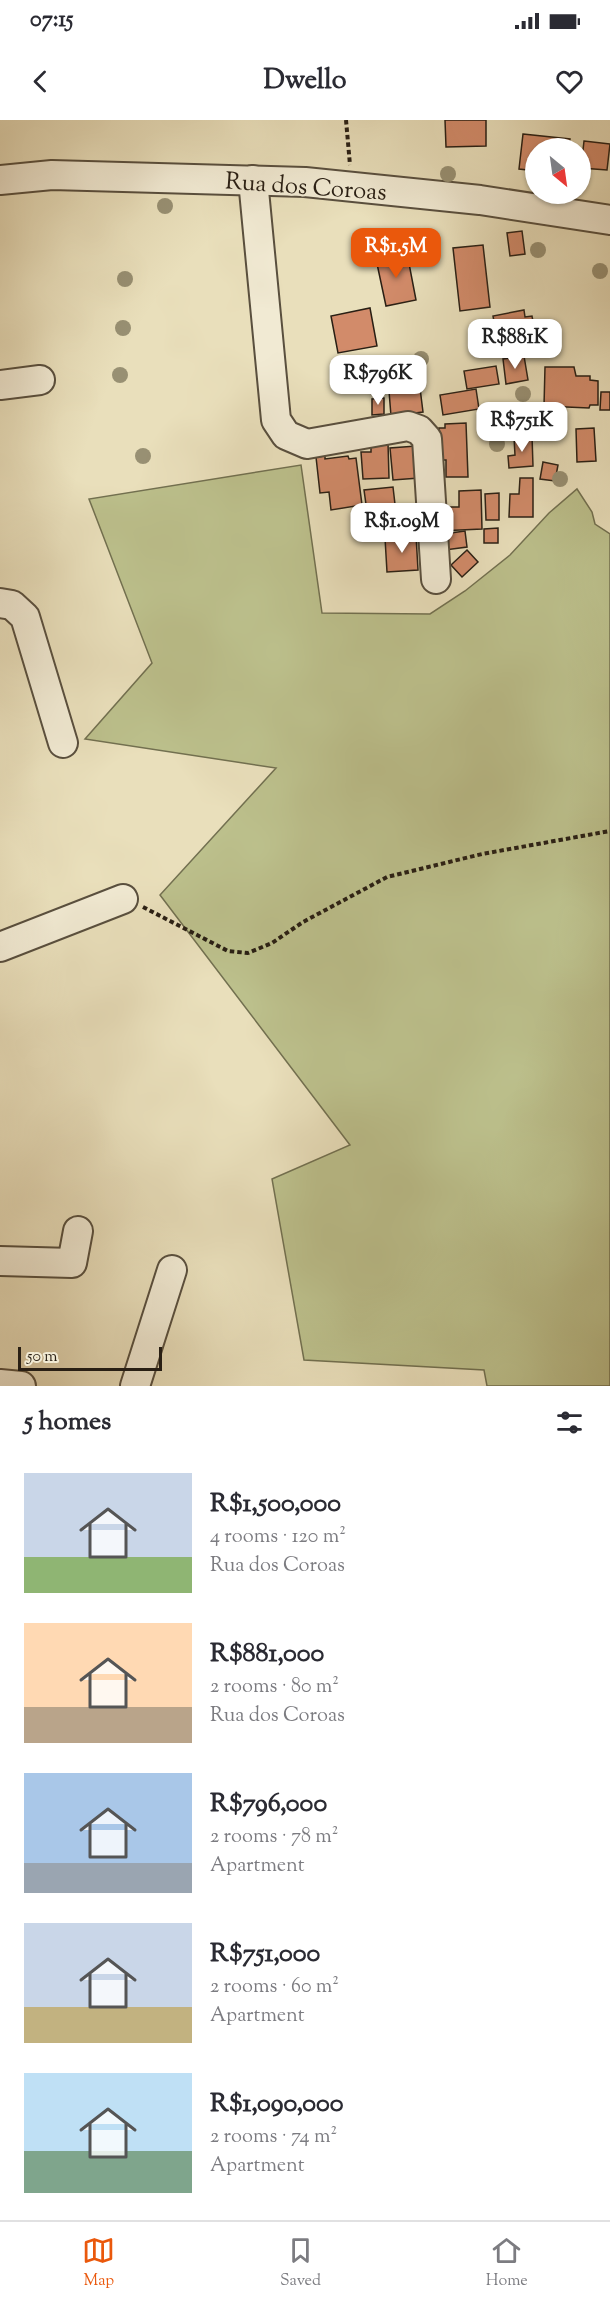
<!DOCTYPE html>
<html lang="en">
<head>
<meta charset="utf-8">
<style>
	:root { --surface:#fff; --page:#f7f7f7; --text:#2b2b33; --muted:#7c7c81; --line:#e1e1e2; --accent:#ea580c }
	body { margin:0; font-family:"Sorts Mill Goudy",serif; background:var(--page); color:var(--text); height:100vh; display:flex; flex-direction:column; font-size:22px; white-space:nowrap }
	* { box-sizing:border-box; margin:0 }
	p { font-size:20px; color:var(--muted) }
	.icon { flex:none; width:33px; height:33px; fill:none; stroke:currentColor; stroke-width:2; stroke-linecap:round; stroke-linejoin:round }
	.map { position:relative; height:1266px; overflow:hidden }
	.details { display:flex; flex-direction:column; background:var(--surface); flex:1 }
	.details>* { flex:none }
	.needle { width:39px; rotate:151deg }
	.fabs { position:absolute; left:525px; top:18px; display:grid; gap:12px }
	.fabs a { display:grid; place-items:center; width:66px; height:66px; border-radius:50%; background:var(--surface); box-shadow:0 2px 4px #0004; font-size:30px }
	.scale { position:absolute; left:18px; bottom:15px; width:144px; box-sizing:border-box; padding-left:6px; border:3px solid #291f14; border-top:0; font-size:16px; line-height:21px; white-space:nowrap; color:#291f14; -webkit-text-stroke:4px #f1ead3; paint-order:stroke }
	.price { position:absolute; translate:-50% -51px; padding:0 14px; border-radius:12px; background:#fff; color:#222; font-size:20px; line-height:39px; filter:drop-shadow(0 2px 3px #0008) }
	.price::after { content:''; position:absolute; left:50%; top:36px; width:18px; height:14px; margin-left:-9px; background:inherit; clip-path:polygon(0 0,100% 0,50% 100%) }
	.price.current { background:var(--accent); color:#fff }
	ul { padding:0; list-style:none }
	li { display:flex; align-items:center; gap:18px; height:150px; padding:0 24px }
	li span { display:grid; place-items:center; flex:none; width:168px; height:120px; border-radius:0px; color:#555 }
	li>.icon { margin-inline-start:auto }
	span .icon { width:72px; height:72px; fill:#fffc; stroke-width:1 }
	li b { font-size:26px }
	h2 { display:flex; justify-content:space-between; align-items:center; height:72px; padding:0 24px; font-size:26px }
	.status { display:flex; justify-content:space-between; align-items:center; height:42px; padding:0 30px; background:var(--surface); direction:ltr }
	.status svg { height:16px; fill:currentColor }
	header { display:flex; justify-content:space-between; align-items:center; height:78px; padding:0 24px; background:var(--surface); font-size:27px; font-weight:700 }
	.menu { display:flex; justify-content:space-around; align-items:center; height:84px; border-top:2px solid var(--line); background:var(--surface); font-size:16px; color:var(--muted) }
	.menu a { display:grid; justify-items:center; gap:3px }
	.menu .current { color:var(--accent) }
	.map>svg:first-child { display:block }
	.green { fill:#bcc08c; stroke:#727050; stroke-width:1.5 }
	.building { fill:#d28b6a; stroke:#291f14; stroke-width:1.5 }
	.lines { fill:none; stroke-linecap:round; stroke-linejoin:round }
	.minor-casing { stroke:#594f3e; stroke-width:32 }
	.path { stroke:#291f14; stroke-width:4; stroke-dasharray:4.5 3; stroke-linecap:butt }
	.minor { stroke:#f1ead3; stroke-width:28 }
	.tree { fill:#989073 }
	.labels { text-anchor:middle; stroke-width:4.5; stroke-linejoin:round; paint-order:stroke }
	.street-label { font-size:24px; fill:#291f14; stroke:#f1ead3 }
</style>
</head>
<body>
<div class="status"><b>07:15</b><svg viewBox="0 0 49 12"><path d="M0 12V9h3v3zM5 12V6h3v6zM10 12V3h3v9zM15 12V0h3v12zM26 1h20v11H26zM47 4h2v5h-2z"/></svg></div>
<header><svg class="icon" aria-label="back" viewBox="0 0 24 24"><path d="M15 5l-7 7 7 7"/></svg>Dwello<svg class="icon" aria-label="heart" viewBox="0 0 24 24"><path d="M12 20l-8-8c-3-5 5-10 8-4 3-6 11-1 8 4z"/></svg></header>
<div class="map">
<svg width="610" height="1266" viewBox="0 0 610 1266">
	<rect width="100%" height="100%" fill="#e9dfbb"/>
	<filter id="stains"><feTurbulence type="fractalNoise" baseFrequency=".00333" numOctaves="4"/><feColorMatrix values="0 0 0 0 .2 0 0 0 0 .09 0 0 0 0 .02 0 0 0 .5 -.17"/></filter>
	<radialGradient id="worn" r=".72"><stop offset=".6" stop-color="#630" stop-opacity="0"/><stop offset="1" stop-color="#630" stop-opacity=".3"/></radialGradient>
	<path class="green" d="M301,345l21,148 108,1 35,-23 45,-36 39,-42 28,-24 15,23 3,12 15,10v852h-123l-3,-16 -180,-10 -32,-181 78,-34 -190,-250 116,-127 -191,-29 67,-76 -63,-164z"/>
	<g class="building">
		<path d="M445,0h41v26l-40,1z"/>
		<path d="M523,14l47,5 -1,9h-33v23l-17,-2z"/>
		<path d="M584,21l26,3 -3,26 -26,-2z"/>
		<path d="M522,111l3,23 -15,2 -3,-23z"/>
		<path d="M483,125l7,62 -30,4 -7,-63z"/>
		<path d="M407,133l9,47 -30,6 -10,-47z"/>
		<path d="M370,188l7,38 -39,7 -7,-37z"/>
		<path d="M524,190l1,7 7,-1 5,26 -38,7 -6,-33z"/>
		<path d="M524,236l4,24 -22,4 -3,-25z"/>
		<path d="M496,246l3,18 -32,5 -3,-18z"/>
		<path d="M545,247h29l2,9h14v4l8,1v24h-8l-1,3 -45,-2z"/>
		<path d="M420,268l3,24 -32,4 -2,-25z"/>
		<path d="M476,269l3,20 -36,6 -3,-20z"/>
		<path d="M601,272h9v18h-10z"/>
		<path d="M384,278v16l-12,1v-16z"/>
		<path d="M533,300l1,12 -21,1 -1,-11z"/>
		<path d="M466,303l2,54h-22v-17h-6l-1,-32h6v-4z"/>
		<path d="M594,308l2,33 -19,1 -1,-33z"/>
		<path d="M532,316l1,30 -24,2 -1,-12 7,-1 -1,-18z"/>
		<path d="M388,323l1,35 -26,1 -2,-27h10v-8z"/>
		<path d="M416,326l3,32 -26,2 -3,-32z"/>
		<path d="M325,336v3l23,-3 1,3 7,-1 6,47 -31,5 -2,-18 -9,1 -4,-36z"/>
		<path d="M543,342l15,3 -3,16 -15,-2z"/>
		<path d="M520,358h13v39h-24l1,-23h9z"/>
		<path d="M393,367l5,43 -28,3 -6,-43z"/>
		<path d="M481,370l1,39 -44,2 -1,-24h22v-16z"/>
		<path d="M499,373v27h-13l-1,-26z"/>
		<path d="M498,408v15h-14v-14z"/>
		<path d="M465,411l2,16 -22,3 -2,-16z"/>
		<path d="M416,415l2,35 -31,2 -2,-34z"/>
		<path d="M467,430l11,12 -16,15 -11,-12z"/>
	</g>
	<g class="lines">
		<defs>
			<g id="minor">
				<path d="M0,60l52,-5 253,7 175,18 130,20"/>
				<path d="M253,60l23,240 10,15 21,9 101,-18 11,4 8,9 9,140"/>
				<path d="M0,265l40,-5"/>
				<path d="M0,483l12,2 13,12 38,126"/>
				<path d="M0,827l123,-48"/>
				<path d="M0,1141l72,2 6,-32"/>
				<path d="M0,1264l21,2"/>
				<path d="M135,1266l37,-116"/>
			</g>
		</defs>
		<use href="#minor" class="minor-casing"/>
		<g class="path">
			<path d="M346,0l4,45"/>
			<path d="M143,787l85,44 20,2 24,-10 31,-21 84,-45 95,-23 128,-23"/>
		</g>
		<use href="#minor" class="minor"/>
	</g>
	<g class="tree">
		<circle cx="448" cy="54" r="8"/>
		<circle cx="165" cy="86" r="8"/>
		<circle cx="538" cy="130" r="8"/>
		<circle cx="600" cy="151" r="8"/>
		<circle cx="125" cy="159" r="8"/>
		<circle cx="123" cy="208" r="8"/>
		<circle cx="421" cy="239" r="8"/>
		<circle cx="120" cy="255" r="8"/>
		<circle cx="523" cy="274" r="8"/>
		<circle cx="497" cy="324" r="8"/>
		<circle cx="143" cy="336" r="8"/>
		<circle cx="560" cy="359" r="8"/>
	</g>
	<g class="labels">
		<g class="street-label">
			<text transform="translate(306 66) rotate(4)" y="8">Rua dos Coroas</text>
		</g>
	</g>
	<rect width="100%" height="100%" filter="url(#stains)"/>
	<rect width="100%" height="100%" fill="url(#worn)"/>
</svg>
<div class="fabs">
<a><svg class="needle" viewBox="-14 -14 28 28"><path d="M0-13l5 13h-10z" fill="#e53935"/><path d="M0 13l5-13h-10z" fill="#7c7c81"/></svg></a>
</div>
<div class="scale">50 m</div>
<b class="price current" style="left:396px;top:159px">R$1.5M</b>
<b class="price" style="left:515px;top:250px">R$881K</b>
<b class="price" style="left:378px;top:286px">R$796K</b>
<b class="price" style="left:522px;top:333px">R$751K</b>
<b class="price" style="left:402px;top:434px">R$1.09M</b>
</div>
<section class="details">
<h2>5 homes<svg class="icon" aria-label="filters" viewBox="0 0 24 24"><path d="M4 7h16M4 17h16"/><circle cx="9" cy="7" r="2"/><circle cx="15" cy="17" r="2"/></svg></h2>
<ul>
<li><span style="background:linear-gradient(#c9d6e8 70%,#8fb573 0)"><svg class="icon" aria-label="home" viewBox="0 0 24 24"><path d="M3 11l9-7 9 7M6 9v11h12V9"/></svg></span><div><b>R$1,500,000</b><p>4 rooms · 120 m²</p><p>Rua dos Coroas</p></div></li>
<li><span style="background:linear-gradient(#ffd9b3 70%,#b9a48a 0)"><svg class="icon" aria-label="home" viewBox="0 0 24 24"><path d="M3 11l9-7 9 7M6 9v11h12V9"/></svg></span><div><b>R$881,000</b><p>2 rooms · 80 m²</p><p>Rua dos Coroas</p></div></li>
<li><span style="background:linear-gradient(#a9c7e8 75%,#9aa5b1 0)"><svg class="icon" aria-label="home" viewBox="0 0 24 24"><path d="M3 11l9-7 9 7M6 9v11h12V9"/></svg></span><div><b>R$796,000</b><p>2 rooms · 78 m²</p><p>Apartment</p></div></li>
<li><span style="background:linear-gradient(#c9d6e8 70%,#c2b280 0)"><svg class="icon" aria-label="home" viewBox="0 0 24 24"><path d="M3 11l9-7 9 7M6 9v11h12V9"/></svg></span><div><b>R$751,000</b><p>2 rooms · 60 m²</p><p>Apartment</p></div></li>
<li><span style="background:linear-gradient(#bfe0f5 65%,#7fa58c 0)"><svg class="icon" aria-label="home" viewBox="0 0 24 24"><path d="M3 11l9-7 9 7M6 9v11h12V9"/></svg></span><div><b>R$1,090,000</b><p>2 rooms · 74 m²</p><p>Apartment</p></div></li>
</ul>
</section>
<nav class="menu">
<a class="current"><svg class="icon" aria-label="map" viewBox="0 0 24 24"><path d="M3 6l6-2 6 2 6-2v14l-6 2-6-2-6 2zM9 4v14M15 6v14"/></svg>Map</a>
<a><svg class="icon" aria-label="saved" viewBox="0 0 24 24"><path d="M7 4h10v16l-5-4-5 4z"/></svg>Saved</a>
<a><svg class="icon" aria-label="home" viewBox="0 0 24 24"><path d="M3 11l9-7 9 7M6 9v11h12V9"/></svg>Home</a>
</nav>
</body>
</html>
